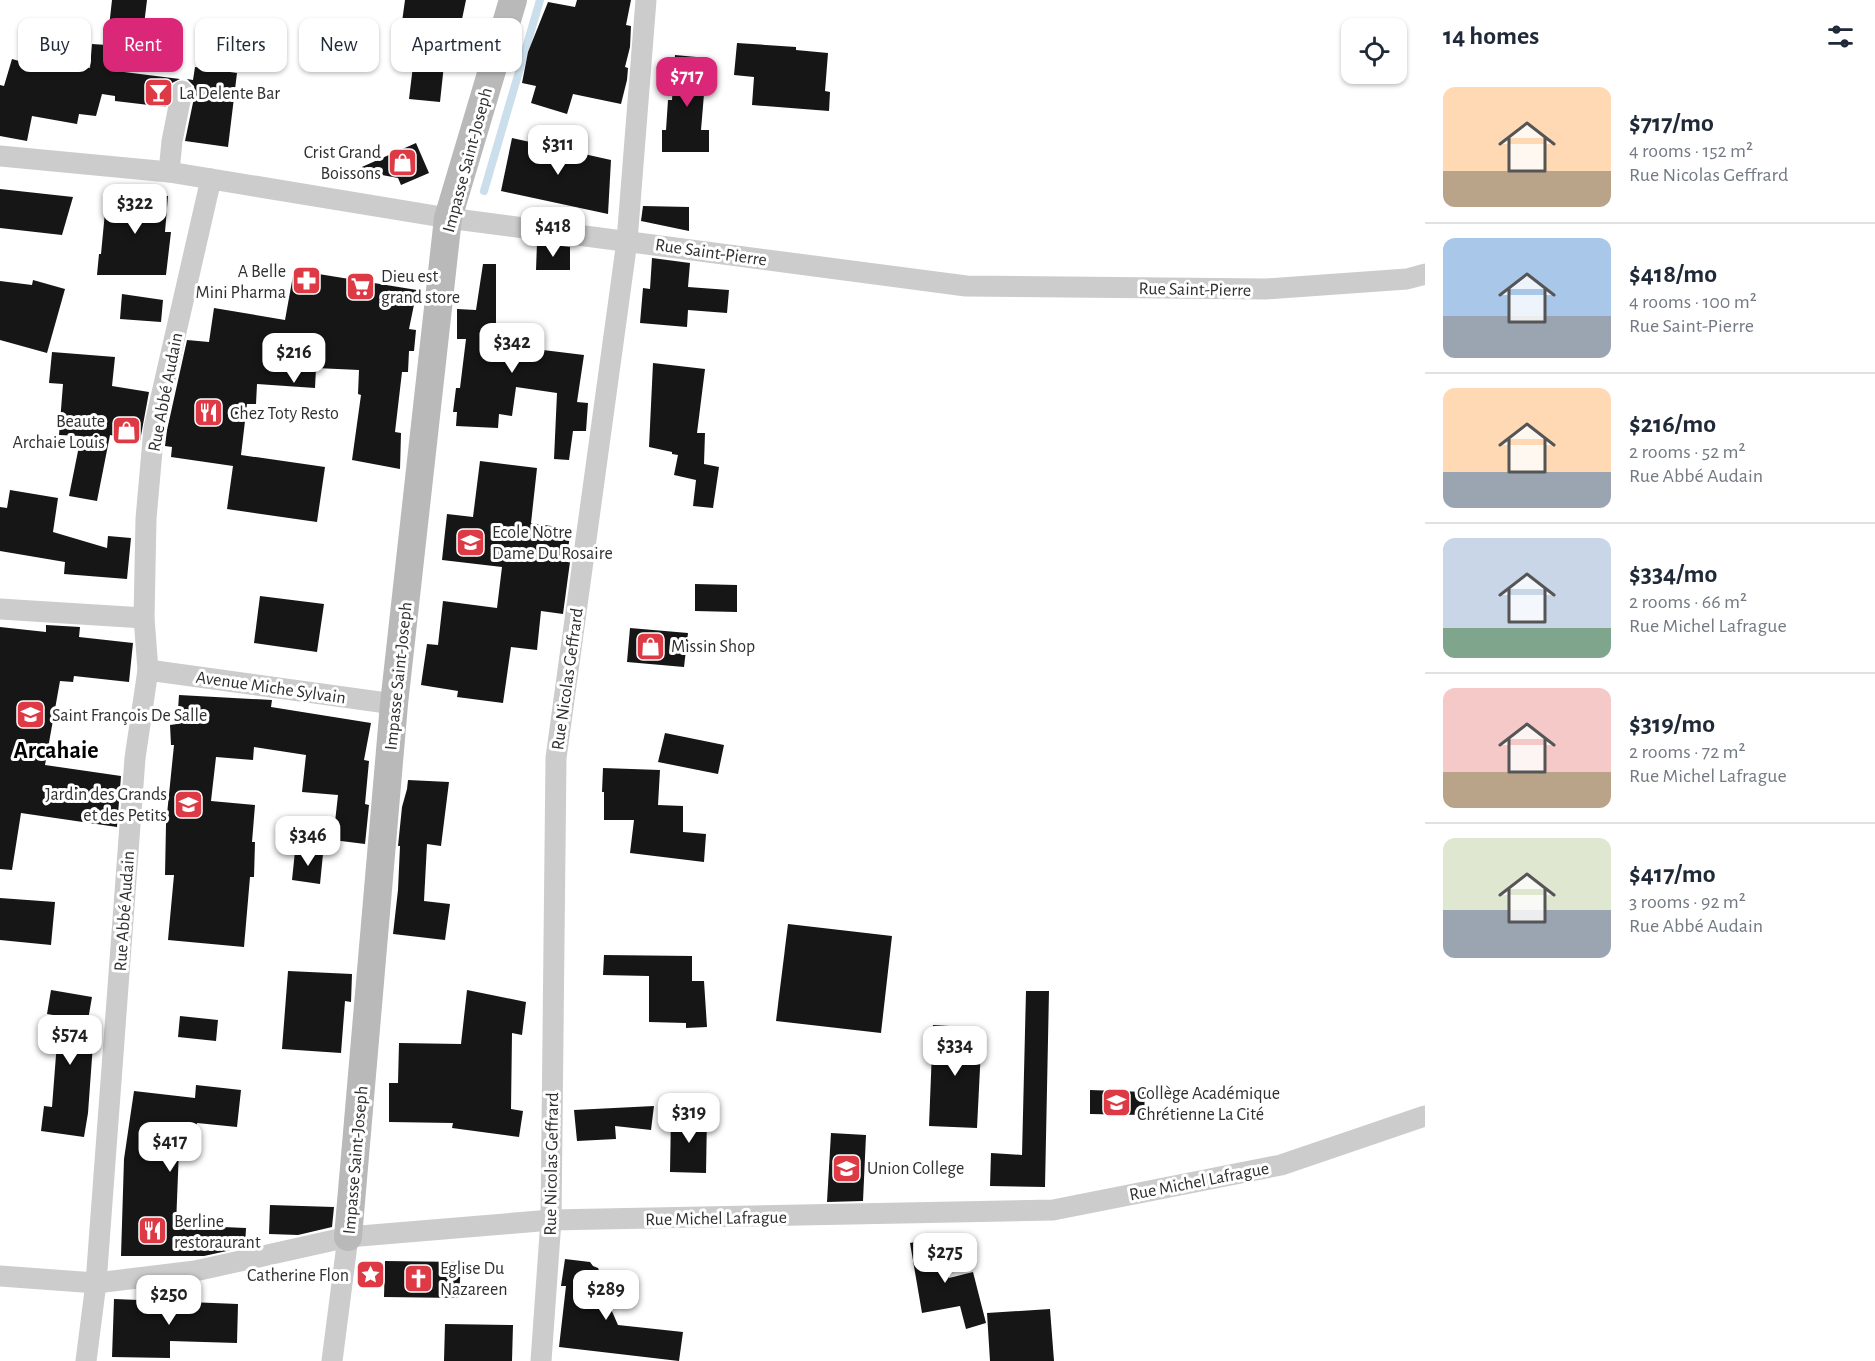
<!DOCTYPE html>
<html lang="en">
<head>
<meta charset="utf-8">
<style>
	:root { --surface:#fff; --page:#f6f6f7; --text:#1f2937; --muted:#747a83; --line:#e0e1e3; --accent:#db2777 }
	body { margin:0; font-family:"Alegreya Sans",sans-serif; background:var(--page); color:var(--text); height:100vh; display:flex; flex-direction:column; font-size:22px; white-space:nowrap }
	* { box-sizing:border-box; margin:0 }
	p { font-size:20px; color:var(--muted) }
	.icon { flex:none; width:33px; height:33px; fill:none; stroke:currentColor; stroke-width:2; stroke-linecap:round; stroke-linejoin:round }
	.map { position:relative; flex:1; overflow:hidden }
	.panel { display:flex; flex-direction:column; background:var(--surface); width:450px }
	.panel>* { flex:none }
	.guide { position:absolute; left:18px; top:18px; width:570px; height:54px; display:flex; gap:12px }
	.tools { position:absolute; left:1341px; top:18px; display:grid; gap:12px }
	.tools a { display:grid; place-items:center; width:66px; height:66px; border-radius:12px; background:var(--surface); box-shadow:0 2px 4px #0004; font-size:30px }
	.price { position:absolute; translate:-50% -51px; padding:0 14px; border-radius:12px; background:#fff; color:#222; font-size:20px; line-height:39px; filter:drop-shadow(0 2px 3px #0008) }
	.price::after { content:''; position:absolute; left:50%; top:36px; width:18px; height:14px; margin-left:-9px; background:inherit; clip-path:polygon(0 0,100% 0,50% 100%) }
	.price.current { background:var(--accent); color:#fff }
	ul { padding:0; list-style:none }
	li { display:flex; align-items:center; gap:18px; height:150px; padding:0 18px }
	li+li { border-top:2px solid var(--line) }
	li span { display:grid; place-items:center; flex:none; width:168px; height:120px; border-radius:12px; color:#555 }
	li>.icon { margin-inline-start:auto }
	span .icon { width:72px; height:72px; fill:#fffc; stroke-width:1 }
	li b { font-size:26px }
	h2 { display:flex; justify-content:space-between; align-items:center; height:72px; padding:0 18px; font-size:26px }
	.tag { padding:0 21px; border-radius:12px; background:var(--surface); box-shadow:0 2px 4px #0004; font-size:21px; line-height:54px }
	.tag.current { background:var(--accent); color:#fff }
	main { display:flex; flex:1; min-height:0 }
	.map>svg:first-child { display:block }
	.lines { fill:none; stroke-linecap:round; stroke-linejoin:round }
	.stream { stroke:#cbdeeb; stroke-width:8 }
	.building { fill:#161616 }
	.street { stroke:#ccc; stroke-width:21 }
	.secondary { stroke:#b9b9b9; stroke-width:28 }
	.labels { text-anchor:middle; stroke-width:6; stroke-linejoin:round; paint-order:stroke }
	.poi-label { font-size:18px; fill:#2f2f2f; stroke:#fff; text-anchor:start }
	.street-label { font-size:18px; fill:#2f2f2f; stroke:#fff }
	.district-label { font-size:24px; font-weight:bold; fill:#000; stroke:#fff }
</style>
</head>
<body>
<main>
<div class="map">
<svg width="1425" height="1361" viewBox="0 0 1425 1361">
	<rect width="100%" height="100%" fill="#fff"/>
	<g class="lines">
		<path class="stream" d="M484,191l56,-191"/>
	</g>
	<g class="building">
		<path d="M112,0h35l-3,25 -14,-2 -6,49 56,7 -8,4 -6,24 -51,-6v-5l-13,-2 -6,22 -17,-2 -2,10 -45,-8 -5,25 -27,-5v-51l4,1 8,-27 32,9 1,-8 45,8 2,-24 15,1z"/>
		<path d="M405,0h61l-10,48 -10,-2 -6,56 -31,-3 9,-75 -16,-2z"/>
		<path d="M577,0h54l-5,25 5,1 -1,21 -5,20 3,1 -1,12 -6,24 -48,-10 -6,20 -36,-11 5,-17 -14,-3 6,-31 20,-50 27,5z"/>
		<path d="M737,43l59,4v3l32,3 -3,38 5,1 -1,19 -77,-6 2,-28 -20,-2z"/>
		<path d="M675,55l32,3 -6,72h8v22h-47v-22h4l2,-30h4z"/>
		<path d="M195,67l42,6 -9,74 -43,-6 10,-48 -1,-7 -7,-7 6,1z"/>
		<path d="M512,138l99,22 -3,54 -107,-23z"/>
		<path d="M416,143l13,30 -28,12 -3,-7 -43,-8z"/>
		<path d="M0,189l73,8 -11,38 -62,-7z"/>
		<path d="M107,191l61,5 -3,36h6l-5,43h-69l2,-21h2z"/>
		<path d="M643,206l46,1v24l-48,-10z"/>
		<path d="M537,243l33,4v23h-34z"/>
		<path d="M652,258l38,5 -2,24 41,3 -2,23 -39,-3 -1,17 -47,-4 3,-35 7,1z"/>
		<path d="M483,264h13v86l46,6 1,-6 41,5 -7,47 11,1 -2,28h-13l-4,29 -15,-1 3,-66 -41,-6 -4,29 -13,-2 -1,14 -42,-2 1,-14h-4l3,-24h4l6,-49h-9v-30l19,1z"/>
		<path d="M294,270l123,20 -8,39 7,1 -2,21h-5l-1,21h-6l-7,60 6,1 -1,36 -48,-9 9,-65 -3,-1 1,-24 -43,-2 -1,20 -58,-4 -1,20h-9l-6,51 84,12 -8,55 -90,-13 6,-43 -62,-9 1,-10 -7,-1 2,-16 20,-90 22,2 5,-34 71,12z"/>
		<path d="M33,280l32,9 -18,64 -47,-13v-59l32,4z"/>
		<path d="M122,294l41,6 -2,22 -41,-3z"/>
		<path d="M52,352l63,5 -3,29 37,6 -9,49 -30,-6 -13,66 -28,-5 12,-60 -22,-1 4,-51 -14,-1z"/>
		<path d="M653,363l52,6 -8,64h8l-1,31 15,3 -6,41 -20,-2 3,-26 -22,-5 4,-20 -6,-1v-2l-23,-5z"/>
		<path d="M480,461l57,7 -6,55 40,6 -5,33h4l-7,52 -22,-3 -4,39 -26,-3 -8,56 -46,-6 1,-6 -37,-6 6,-41 11,1 5,-44 54,7 5,-41 -60,-7 5,-46 26,3z"/>
		<path d="M10,490l48,8 -5,34 54,16 1,-12 23,2 -4,41 -63,-5 1,-12 -65,-11v-44l7,1z"/>
		<path d="M695,584l42,1v27l-42,-1z"/>
		<path d="M260,596l64,8 -7,48 -63,-9z"/>
		<path d="M46,625l34,2 -1,10 54,6 -4,39 -55,-6 -1,6 -13,-1 -15,84 76,11 -4,51 -96,-14 -9,57 -12,-1v-242l46,5z"/>
		<path d="M630,628l58,5 -4,34 -57,-5z"/>
		<path d="M179,695l93,5 -1,7 100,16 -7,37 5,1 -4,43 4,1 -4,39 -32,-4 5,-45 -36,-3 4,-37 -52,-8 -1,13 -37,-3 -5,44 44,4 -3,37h3l-1,35h-4l-6,70 -76,-7 6,-65h-9l1,-51 8,-79h-3l-1,-20 7,-1z"/>
		<path d="M665,733l59,12 -6,29 -60,-12z"/>
		<path d="M603,768l57,2 -2,35 25,1v26l23,2 -2,28 -74,-9 4,-33h-30v-28h-2z"/>
		<path d="M408,780l41,2 -8,64 -14,-2 -3,57 26,3 -5,36 -52,-6 5,-44 2,-44h-2l4,-39 5,-18z"/>
		<path d="M295,851l28,3 -3,30 -28,-4z"/>
		<path d="M0,898l55,4 -4,43 -51,-5z"/>
		<path d="M788,924l104,12 -11,97 -105,-12z"/>
		<path d="M604,955l88,1v25h12l3,46 -21,1v-5l-37,-1v-46l-46,-1z"/>
		<path d="M288,971l64,3 -1,28 -6,-1 -4,52 -59,-4z"/>
		<path d="M51,990l41,7 -8,46 9,1 -5,69 -4,24 -43,-6 3,-25 8,1 7,-91 -12,-2z"/>
		<path d="M467,990l59,12 -4,33 -10,-2 -1,76 12,2 -4,26 -67,-9 1,-5 -64,-1v-39h9l1,-40 62,1z"/>
		<path d="M1026,991h23l-4,196 -55,-1 1,-33 31,2z"/>
		<path d="M180,1016l38,4 -2,21 -38,-4z"/>
		<path d="M933,1025l49,3 -5,100 -48,-2z"/>
		<path d="M196,1085l45,5 -4,37 -40,-4 -4,28 -14,-2 -3,76 70,3 -1,19 -41,9h-83l3,-97 10,-68 61,7z"/>
		<path d="M1090,1090l55,2 -1,23 -54,-1z"/>
		<path d="M654,1106l-3,24 -36,-4 1,13 -39,2 -3,-31z"/>
		<path d="M671,1115h36l-1,58 -36,-1z"/>
		<path d="M831,1133l35,2 -3,66 -36,1z"/>
		<path d="M270,1205l64,2 -2,20 -34,8 -29,-1z"/>
		<path d="M942,1237l7,41 24,-6 13,51 -20,6 -6,-23 -38,7 -12,-70z"/>
		<path d="M565,1259l25,3 3,4 5,2 3,7 -2,7 19,43 65,7 -4,29 -120,-14 7,-61h-5z"/>
		<path d="M385,1261l76,1 -2,36 -75,-1z"/>
		<path d="M114,1299l124,5 -1,39 -67,-2v17l-58,-1z"/>
		<path d="M1050,1309l4,52h-64l-3,-48z"/>
		<path d="M445,1324l68,1 -1,36h-68z"/>
	</g>
	<g class="lines">
		<g class="street">
			<path d="M0,156l169,16 279,46 518,68 300,3 141,-10 18,-5"/>
			<path d="M169,172l3,-31 10,-50"/>
			<path d="M0,609l144,9"/>
			<path d="M148,670l246,34"/>
			<path d="M0,1276l96,7 99,-12 153,-34 203,-17 502,-10 228,-45 144,-49"/>
			<path d="M86,1361l10,-78 39,-525 13,-88 -4,-52 2,-99 8,-91 57,-249"/>
			<path d="M332,1361l16,-124"/>
			<path d="M541,1361l10,-141 5,-462 71,-517 19,-241"/>
		</g>
		<path class="secondary" d="M348,1237l46,-533 54,-486 65,-218"/>
	</g>
	<defs>
		<symbol id="bar-square" viewBox="-11 -11 22 22"><rect x="-9" y="-9" width="18" height="18" rx="4" fill="#de3a45" stroke="#fff"/><path d="M-6-5H6L.8 .8V4.5H3.5V6h-7V4.5H-.8V.8Z" fill="#fff"/></symbol>
		<symbol id="shop-square" viewBox="-11 -11 22 22"><rect x="-9" y="-9" width="18" height="18" rx="4" fill="#de3a45" stroke="#fff"/><path d="M-5-2.5h2.3a2.7 3.5 0 0 1 5.4 0H5L5.5 6h-11ZM-1.5-2.5h3a1.5 2.3 0 0 0-3 0Z" fill="#fff"/></symbol>
		<symbol id="pharmacy-square" viewBox="-11 -11 22 22"><rect x="-9" y="-9" width="18" height="18" rx="4" fill="#de3a45" stroke="#fff"/><path d="M-2-6h4v4h4v4h-4v4h-4v-4h-4v-4h4Z" fill="#fff"/></symbol>
		<symbol id="supermarket-square" viewBox="-11 -11 22 22"><rect x="-9" y="-9" width="18" height="18" rx="4" fill="#de3a45" stroke="#fff"/><path d="M-6-5.5h2.5l.6 2H6L4.5 2H-2.5L-4.4-4H-6ZM-1.5 3.2a1.3 1.3 0 1 0 .1 0ZM3 3.2a1.3 1.3 0 1 0 .1 0Z" fill="#fff"/></symbol>
		<symbol id="restaurant-square" viewBox="-11 -11 22 22"><rect x="-9" y="-9" width="18" height="18" rx="4" fill="#de3a45" stroke="#fff"/><path d="M-5-6h1v4h1v-4h1v4h1v-4h1v5L-1.5 .5V6h-2V.5L-5-1ZM5-6V6H3V1.5H1.5Q1.5-4 5-6Z" fill="#fff"/></symbol>
		<symbol id="school-square" viewBox="-11 -11 22 22"><rect x="-9" y="-9" width="18" height="18" rx="4" fill="#de3a45" stroke="#fff"/><path d="M0-5L7-2L0 1L-7-2ZM-4 1L0 2.5L4 1V4Q0 6-4 4Z" fill="#fff"/></symbol>
		<symbol id="sight-square" viewBox="-11 -11 22 22"><rect x="-9" y="-9" width="18" height="18" rx="4" fill="#de3a45" stroke="#fff"/><path d="M0-6L1.8-2.2L6-1.7L2.9 1.2L3.7 5.4L0 3.3L-3.7 5.4L-2.9 1.2L-6-1.7L-1.8-2.2Z" fill="#fff"/></symbol>
		<symbol id="church-square" viewBox="-11 -11 22 22"><rect x="-9" y="-9" width="18" height="18" rx="4" fill="#de3a45" stroke="#fff"/><path d="M-1.2-6h2.4v3.5h3.3v2.4h-3.3V6h-2.4V-.1h-3.3v-2.4h3.3Z" fill="#fff"/></symbol>
	</defs>
	<g fill-rule="evenodd">
		<use href="#bar-square" x="142" y="76" width="33" height="33"/>
		<use href="#shop-square" x="386" y="146" width="33" height="33"/>
		<use href="#pharmacy-square" x="290" y="264" width="33" height="33"/>
		<use href="#supermarket-square" x="344" y="270" width="33" height="33"/>
		<use href="#restaurant-square" x="192" y="396" width="33" height="33"/>
		<use href="#shop-square" x="110" y="414" width="33" height="33"/>
		<use href="#school-square" x="454" y="526" width="33" height="33"/>
		<use href="#shop-square" x="634" y="630" width="33" height="33"/>
		<use href="#school-square" x="14" y="698" width="33" height="33"/>
		<use href="#school-square" x="172" y="788" width="33" height="33"/>
		<use href="#school-square" x="1100" y="1086" width="33" height="33"/>
		<use href="#school-square" x="830" y="1152" width="33" height="33"/>
		<use href="#restaurant-square" x="136" y="1214" width="33" height="33"/>
		<use href="#sight-square" x="354" y="1258" width="33" height="33"/>
		<use href="#church-square" x="402" y="1262" width="33" height="33"/>
	</g>
	<g class="labels">
		<g class="poi-label">
			<text x="179" y="99">La Delente Bar</text>
			<text x="381" y="158" text-anchor="end">Crist Grand<tspan x="381" dy="21">Boissons</tspan></text>
			<text x="286" y="277" text-anchor="end">A Belle<tspan x="286" dy="21">Mini Pharma</tspan></text>
			<text x="381" y="282">Dieu est<tspan x="381" dy="21">grand store</tspan></text>
			<text x="230" y="419">Chez Toty Resto</text>
			<text x="105" y="427" text-anchor="end">Beaute<tspan x="105" dy="21">Archaie Louis</tspan></text>
			<text x="492" y="538">Ecole Notre<tspan x="492" dy="21">Dame Du Rosaire</tspan></text>
			<text x="671" y="652">Missin Shop</text>
			<text x="52" y="721">Saint François De Salle</text>
			<text x="167" y="800" text-anchor="end">Jardin des Grands<tspan x="167" dy="21">et des Petits</tspan></text>
			<text x="1137" y="1099">Collège Académique<tspan x="1137" dy="21">Chrétienne La Cité</tspan></text>
			<text x="867" y="1174">Union College</text>
			<text x="174" y="1227">Berline<tspan x="174" dy="21">restoraurant</tspan></text>
			<text x="440" y="1274">Eglise Du<tspan x="440" dy="21">Nazareen</tspan></text>
			<text x="349" y="1281" text-anchor="end">Catherine Flon</text>
		</g>
		<g class="street-label">
			<text transform="translate(467 160) rotate(-75)" y="6">Impasse Saint-Joseph</text>
			<text transform="translate(711 252) rotate(8)" y="6">Rue Saint-Pierre</text>
			<text transform="translate(1195 289) rotate(1)" y="6">Rue Saint-Pierre</text>
			<text transform="translate(165 392) rotate(-79)" y="6">Rue Abbé Audain</text>
			<text transform="translate(398 676) rotate(-84)" y="6">Impasse Saint-Joseph</text>
			<text transform="translate(567 679) rotate(-82)" y="6">Rue Nicolas Geffrard</text>
			<text transform="translate(271 687) rotate(8)" y="6">Avenue Miche Sylvain</text>
			<text transform="translate(124 911) rotate(-86)" y="6">Rue Abbé Audain</text>
			<text transform="translate(355 1160) rotate(-85)" y="6">Impasse Saint-Joseph</text>
			<text transform="translate(551 1164) rotate(-89)" y="6">Rue Nicolas Geffrard</text>
			<text transform="translate(1199 1181) rotate(-11)" y="6">Rue Michel Lafrague</text>
			<text transform="translate(716 1218) rotate(-1)" y="6">Rue Michel Lafrague</text>
		</g>
		<g class="district-label">
			<text x="56" y="758">Arcahaie</text>
		</g>
	</g>
</svg>
<div class="tools">
<a><svg class="icon" aria-label="locate" viewBox="0 0 24 24"><circle cx="12" cy="12" r="6"/><path d="M12 2v4M12 18v4M2 12h4M18 12h4"/></svg></a>
</div>
<b class="price current" style="left:687px;top:108px">$717</b>
<b class="price" style="left:558px;top:176px">$311</b>
<b class="price" style="left:135px;top:235px">$322</b>
<b class="price" style="left:553px;top:258px">$418</b>
<b class="price" style="left:512px;top:374px">$342</b>
<b class="price" style="left:294px;top:384px">$216</b>
<b class="price" style="left:308px;top:867px">$346</b>
<b class="price" style="left:70px;top:1066px">$574</b>
<b class="price" style="left:955px;top:1077px">$334</b>
<b class="price" style="left:689px;top:1144px">$319</b>
<b class="price" style="left:170px;top:1173px">$417</b>
<b class="price" style="left:945px;top:1284px">$275</b>
<b class="price" style="left:606px;top:1321px">$289</b>
<b class="price" style="left:169px;top:1326px">$250</b>
<div class="guide">
<a class="tag">Buy</a>
<a class="tag current">Rent</a>
<a class="tag">Filters</a>
<a class="tag">New</a>
<a class="tag">Apartment</a>
</div>
</div>
<section class="panel">
<h2>14 homes<svg class="icon" aria-label="filters" viewBox="0 0 24 24"><path d="M4 7h16M4 17h16"/><circle cx="9" cy="7" r="2"/><circle cx="15" cy="17" r="2"/></svg></h2>
<ul>
<li><span style="background:linear-gradient(#ffd9b3 70%,#b9a48a 0)"><svg class="icon" aria-label="home" viewBox="0 0 24 24"><path d="M3 11l9-7 9 7M6 9v11h12V9"/></svg></span><div><b>$717/mo</b><p>4 rooms · 152 m²</p><p>Rue Nicolas Geffrard</p></div></li>
<li><span style="background:linear-gradient(#a9c7e8 65%,#9aa5b1 0)"><svg class="icon" aria-label="home" viewBox="0 0 24 24"><path d="M3 11l9-7 9 7M6 9v11h12V9"/></svg></span><div><b>$418/mo</b><p>4 rooms · 100 m²</p><p>Rue Saint-Pierre</p></div></li>
<li><span style="background:linear-gradient(#ffd9b3 70%,#9aa5b1 0)"><svg class="icon" aria-label="home" viewBox="0 0 24 24"><path d="M3 11l9-7 9 7M6 9v11h12V9"/></svg></span><div><b>$216/mo</b><p>2 rooms · 52 m²</p><p>Rue Abbé Audain</p></div></li>
<li><span style="background:linear-gradient(#c9d6e8 75%,#7fa58c 0)"><svg class="icon" aria-label="home" viewBox="0 0 24 24"><path d="M3 11l9-7 9 7M6 9v11h12V9"/></svg></span><div><b>$334/mo</b><p>2 rooms · 66 m²</p><p>Rue Michel Lafrague</p></div></li>
<li><span style="background:linear-gradient(#f6c9c9 70%,#b9a48a 0)"><svg class="icon" aria-label="home" viewBox="0 0 24 24"><path d="M3 11l9-7 9 7M6 9v11h12V9"/></svg></span><div><b>$319/mo</b><p>2 rooms · 72 m²</p><p>Rue Michel Lafrague</p></div></li>
<li><span style="background:linear-gradient(#dfe7d0 60%,#9aa5b1 0)"><svg class="icon" aria-label="home" viewBox="0 0 24 24"><path d="M3 11l9-7 9 7M6 9v11h12V9"/></svg></span><div><b>$417/mo</b><p>3 rooms · 92 m²</p><p>Rue Abbé Audain</p></div></li>
</ul>
</section>
</main>
</body>
</html>
